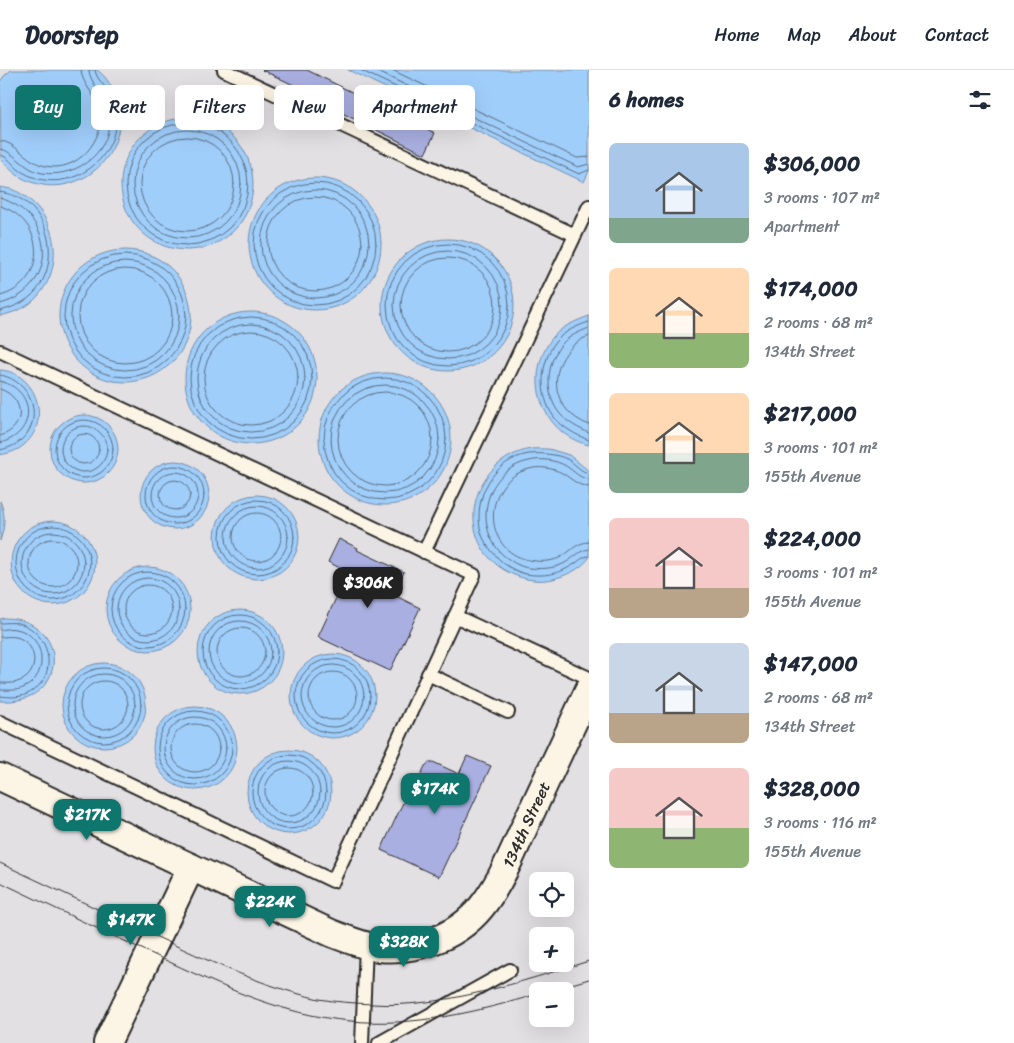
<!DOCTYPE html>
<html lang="en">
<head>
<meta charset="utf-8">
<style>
	:root { --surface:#fff; --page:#f2f2f3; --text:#1f2937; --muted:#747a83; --line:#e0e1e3; --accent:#0f766e }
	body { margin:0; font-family:Sriracha,sans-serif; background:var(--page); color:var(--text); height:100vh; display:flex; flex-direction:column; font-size:19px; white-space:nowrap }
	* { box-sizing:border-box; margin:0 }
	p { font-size:16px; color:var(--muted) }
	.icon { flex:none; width:28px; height:28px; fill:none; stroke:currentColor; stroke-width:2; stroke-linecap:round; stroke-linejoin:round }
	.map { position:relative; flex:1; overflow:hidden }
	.panel { display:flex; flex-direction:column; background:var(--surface); width:425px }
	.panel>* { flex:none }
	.banner { position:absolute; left:15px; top:15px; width:475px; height:45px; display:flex; gap:10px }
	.tools { position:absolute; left:529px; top:802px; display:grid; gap:10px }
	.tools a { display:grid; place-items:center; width:45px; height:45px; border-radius:8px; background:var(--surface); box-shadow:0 5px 20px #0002; font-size:25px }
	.price { position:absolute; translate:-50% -42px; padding:0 11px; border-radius:10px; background:var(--accent); color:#fff; font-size:16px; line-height:32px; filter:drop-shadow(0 1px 2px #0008) }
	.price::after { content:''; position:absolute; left:50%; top:30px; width:15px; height:11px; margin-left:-8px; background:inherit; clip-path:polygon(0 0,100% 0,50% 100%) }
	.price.selected { background:#222; color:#fff }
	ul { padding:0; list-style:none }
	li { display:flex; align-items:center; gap:15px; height:125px; padding:0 20px }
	li span { display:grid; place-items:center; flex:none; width:140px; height:100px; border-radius:8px; color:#555 }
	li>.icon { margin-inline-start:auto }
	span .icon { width:60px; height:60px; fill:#fffc; stroke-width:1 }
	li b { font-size:21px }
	h2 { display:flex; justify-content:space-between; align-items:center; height:60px; padding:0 20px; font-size:21px }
	.chip { padding:0 18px; border-radius:8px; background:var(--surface); box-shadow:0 5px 20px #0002; font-size:18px; line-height:45px }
	.chip.selected { background:var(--accent); color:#fff }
	header { display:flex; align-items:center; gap:30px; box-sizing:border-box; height:70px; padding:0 25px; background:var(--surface); border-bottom:1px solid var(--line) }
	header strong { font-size:24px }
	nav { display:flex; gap:28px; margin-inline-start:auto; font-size:18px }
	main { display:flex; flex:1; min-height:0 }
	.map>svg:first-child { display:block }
	.water { fill:#a0cefb; stroke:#718da8 }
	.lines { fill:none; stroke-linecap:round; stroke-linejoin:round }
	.shore { stroke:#5a6c7e; stroke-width:1 }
	.building { fill:#a9afe0; stroke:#2b2b2b }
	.lane-casing { stroke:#2b2b2b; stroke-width:16 }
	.street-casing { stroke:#2b2b2b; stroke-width:30 }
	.lane { stroke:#fcf5e5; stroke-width:12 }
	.street { stroke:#fcf5e5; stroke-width:26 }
	.tram { stroke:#2b2b2b; stroke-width:1 }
	.labels { text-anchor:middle; stroke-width:4.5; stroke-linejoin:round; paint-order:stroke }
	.street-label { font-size:16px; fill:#2b2b2b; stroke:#fcf5e5 }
</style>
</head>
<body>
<header>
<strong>Doorstep</strong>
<nav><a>Home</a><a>Map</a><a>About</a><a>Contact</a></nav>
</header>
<main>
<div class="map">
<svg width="589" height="973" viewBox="0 0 589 973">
	<rect width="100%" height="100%" fill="#e3e0e4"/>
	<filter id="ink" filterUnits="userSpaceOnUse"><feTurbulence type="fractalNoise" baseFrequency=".02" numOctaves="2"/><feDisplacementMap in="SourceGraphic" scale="10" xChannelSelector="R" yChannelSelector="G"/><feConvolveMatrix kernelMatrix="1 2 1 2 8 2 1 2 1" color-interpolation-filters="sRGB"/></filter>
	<g filter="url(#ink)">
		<g class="water">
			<path d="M11,0h86c9,6 16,18 19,28 19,59 -46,111 -99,77 -6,-4 -11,-11 -16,-16l-1,-77 4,-6z"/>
			<path d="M348,0h241v101l-5,11z"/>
			<circle cx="187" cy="114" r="66"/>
			<circle cx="315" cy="174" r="66"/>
			<path d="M0,117c6,1 13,2 18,5 40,21 49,77 16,108 -9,9 -22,13 -34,16z"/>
			<circle cx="448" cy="235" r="66"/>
			<circle cx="125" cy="246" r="66"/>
			<circle cx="251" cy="308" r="66"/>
			<path d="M589,246v129c-48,-11 -67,-69 -36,-108 9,-11 23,-16 36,-21z"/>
			<path d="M0,300c36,2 52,50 25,74 -7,7 -16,9 -25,11z"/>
			<circle cx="385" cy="369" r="66"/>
			<circle cx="84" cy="379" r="34"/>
			<path d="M549,379l20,6 20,16v87c-9,12 -22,17 -36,21 -14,3 -28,1 -41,-5 -58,-26 -47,-108 14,-124 7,-2 15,-1 23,-1z"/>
			<circle cx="175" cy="425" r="34"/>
			<circle cx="257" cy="467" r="42"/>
			<path d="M0,431c6,14 5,25 0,40z"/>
			<circle cx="53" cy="493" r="42"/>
			<circle cx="148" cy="539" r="42"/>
			<circle cx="240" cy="582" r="42"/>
			<path d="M4,548c67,0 66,88 -4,83v-82z"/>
			<circle cx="333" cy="626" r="42"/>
			<circle cx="104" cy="635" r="42"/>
			<circle cx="195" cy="678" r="42"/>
			<circle cx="289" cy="722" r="42"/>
		</g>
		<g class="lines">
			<g class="shore">
				<path d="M360,0l219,104 10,-4"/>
				<path d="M374,0l204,97 11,-3"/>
				<path d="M392,0l185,88 12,-1"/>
				<circle cx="187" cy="114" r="61"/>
				<circle cx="187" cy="114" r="54"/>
				<circle cx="187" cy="114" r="47"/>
				<path d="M0,71c15,1 24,17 39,23 32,13 63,-18 62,-49 -1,-18 -19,-28 -20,-45"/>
				<path d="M0,79c13,1 24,21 42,24 36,6 74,-24 66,-62 -3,-16 -19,-29 -19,-41"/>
				<path d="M0,85c8,1 12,9 18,14 5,4 14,8 21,10 41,10 82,-26 76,-68 -1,-6 -3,-13 -6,-18 -4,-8 -13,-14 -14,-23"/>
				<circle cx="315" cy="174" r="61"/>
				<circle cx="315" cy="174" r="54"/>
				<path d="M0,122c5,1 10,2 15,4 38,17 46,72 16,100 -9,8 -20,12 -31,15"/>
				<circle cx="315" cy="174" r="47"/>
				<path d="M0,128c57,17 59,91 0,106"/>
				<path d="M0,136c47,14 48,78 0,90"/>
				<circle cx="448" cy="235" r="61"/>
				<circle cx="448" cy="235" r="54"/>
				<circle cx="125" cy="246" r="61"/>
				<circle cx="448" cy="235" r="47"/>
				<circle cx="125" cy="246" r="54"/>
				<circle cx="125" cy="246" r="47"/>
				<circle cx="251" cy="308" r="61"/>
				<path d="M589,252c-12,4 -24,9 -33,19 -16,22 -18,53 -2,76 9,11 22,18 35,23"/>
				<circle cx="251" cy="308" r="54"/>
				<path d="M589,258c-10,4 -20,8 -27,16 -16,18 -18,51 -2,70 8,9 18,14 29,19"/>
				<circle cx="251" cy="308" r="47"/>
				<path d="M589,266c-29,10 -44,49 -22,74 6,7 13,11 22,15"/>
				<path d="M0,305c30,5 46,43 21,65 -6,6 -13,8 -21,10"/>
				<circle cx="385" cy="369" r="61"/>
				<path d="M0,311c37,9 37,53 0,62"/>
				<circle cx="385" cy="369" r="54"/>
				<path d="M0,319c25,8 27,39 0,47"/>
				<circle cx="385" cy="369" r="47"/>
				<circle cx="84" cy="379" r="29"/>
				<circle cx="84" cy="379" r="23"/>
				<circle cx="84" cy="379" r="15"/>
				<circle cx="175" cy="425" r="29"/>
				<circle cx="175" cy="425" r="23"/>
				<path d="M589,403c-9,-1 -14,-10 -22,-14 -11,-5 -25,-6 -38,-5 -35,5 -57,44 -48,78 3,11 11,20 19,28 6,6 17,12 26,14 17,3 33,0 47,-9 5,-3 10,-9 16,-9"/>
				<path d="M589,409c-9,0 -15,-8 -23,-13 -10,-6 -26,-8 -37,-5 -43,9 -57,63 -27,93 7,6 17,13 27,14 11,1 23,1 34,-4 9,-4 16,-14 26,-15"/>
				<circle cx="175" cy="425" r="15"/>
				<path d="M589,417c-11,-1 -17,-8 -27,-14 -9,-5 -23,-7 -33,-4 -47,12 -48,82 0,91 10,2 21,2 30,-2 11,-5 17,-16 30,-16"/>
				<circle cx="257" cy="467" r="37"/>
				<circle cx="257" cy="467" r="31"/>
				<circle cx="257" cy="467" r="24"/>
				<circle cx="53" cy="493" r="37"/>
				<circle cx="53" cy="493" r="31"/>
				<circle cx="53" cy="493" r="24"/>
				<circle cx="148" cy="539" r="37"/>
				<circle cx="148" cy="539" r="31"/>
				<circle cx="148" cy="539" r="24"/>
				<circle cx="240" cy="582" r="37"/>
				<circle cx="240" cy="582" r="31"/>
				<path d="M0,553c6,0 13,-1 19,0 33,10 41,56 8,71 -9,4 -18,3 -27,2"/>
				<circle cx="241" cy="582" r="24"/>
				<path d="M0,560c5,-1 11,-2 16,-1 29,5 35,47 7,59 -7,3 -15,2 -23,2"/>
				<path d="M0,567c5,0 11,-1 16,0 21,5 25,36 4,44 -7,3 -13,2 -20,2"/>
				<circle cx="333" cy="626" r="37"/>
				<circle cx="333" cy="626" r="31"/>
				<circle cx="104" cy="635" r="37"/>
				<circle cx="333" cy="626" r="24"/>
				<circle cx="104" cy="635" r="31"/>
				<circle cx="104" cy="635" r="24"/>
				<circle cx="195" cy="678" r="37"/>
				<circle cx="195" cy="678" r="31"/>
				<circle cx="195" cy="678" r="24"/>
				<circle cx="289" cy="722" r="37"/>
				<circle cx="289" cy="722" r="31"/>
				<circle cx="289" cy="722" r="24"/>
			</g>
		</g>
		<g class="building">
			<path d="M262,0h45l128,63 -10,21 -85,-42 2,-4z"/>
			<path d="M339,469l19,9 -1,2 47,22 -10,23 26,13 -30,63 -72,-34 30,-65 -20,-10z"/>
			<path d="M467,686l24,10 -52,111 -58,-27 33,-71 4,2 7,-15 5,-4h3l26,12z"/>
		</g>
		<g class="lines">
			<defs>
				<g id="lane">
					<path d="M224,0l351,165"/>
					<path d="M0,281l474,224 -141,306 -333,-159"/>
					<path d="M424,482l165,-346"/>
					<path d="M455,546l134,62"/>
					<path d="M428,604l80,38"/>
					<path d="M362,973l4,-98"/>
					<path d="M379,973l131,-73"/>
				</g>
				<g id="street">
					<path id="s1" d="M0,707l331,156c16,6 31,13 48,15 40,4 83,-13 107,-47 18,-25 30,-56 43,-84 20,-43 40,-85 60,-128"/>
					<path d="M107,973l84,-176"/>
				</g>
			</defs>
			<use href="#lane" class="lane-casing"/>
			<use href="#street" class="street-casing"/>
			<use href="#lane" class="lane"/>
			<use href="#street" class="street"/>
			<g class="tram">
				<path d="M0,793c47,22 93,44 140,66 58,27 117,56 179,70 17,3 36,4 53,5 69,5 151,-23 217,-43"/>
				<path d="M0,812c48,23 96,46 144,68 66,31 134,65 207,71 64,6 126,-9 187,-27"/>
				<path d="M548,921l41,-12"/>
			</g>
		</g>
	</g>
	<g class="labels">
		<g class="street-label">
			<text dy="6" stroke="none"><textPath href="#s1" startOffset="625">134th Street</textPath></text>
		</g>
	</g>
</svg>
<div class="tools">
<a><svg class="icon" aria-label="locate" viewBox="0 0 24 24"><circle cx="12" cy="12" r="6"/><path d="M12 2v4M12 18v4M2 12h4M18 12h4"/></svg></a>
<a>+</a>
<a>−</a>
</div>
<b class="price selected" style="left:368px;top:539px">$306K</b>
<b class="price" style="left:435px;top:745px">$174K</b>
<b class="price" style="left:87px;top:771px">$217K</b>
<b class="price" style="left:270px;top:858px">$224K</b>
<b class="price" style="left:131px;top:876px">$147K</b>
<b class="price" style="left:404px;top:898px">$328K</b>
<div class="banner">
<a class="chip selected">Buy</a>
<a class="chip">Rent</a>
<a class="chip">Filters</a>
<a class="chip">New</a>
<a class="chip">Apartment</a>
</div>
</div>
<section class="panel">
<h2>6 homes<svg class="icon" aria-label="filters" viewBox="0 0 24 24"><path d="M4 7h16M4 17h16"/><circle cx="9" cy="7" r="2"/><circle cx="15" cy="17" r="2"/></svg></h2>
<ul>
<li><span style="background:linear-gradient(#a9c7e8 75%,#7fa58c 0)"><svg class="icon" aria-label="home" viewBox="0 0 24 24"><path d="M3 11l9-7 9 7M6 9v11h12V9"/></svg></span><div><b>$306,000</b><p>3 rooms · 107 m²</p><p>Apartment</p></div></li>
<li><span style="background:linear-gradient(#ffd9b3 65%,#8fb573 0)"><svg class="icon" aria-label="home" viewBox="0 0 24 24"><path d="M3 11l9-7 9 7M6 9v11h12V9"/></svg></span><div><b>$174,000</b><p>2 rooms · 68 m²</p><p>134th Street</p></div></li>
<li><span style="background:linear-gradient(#ffd9b3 60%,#7fa58c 0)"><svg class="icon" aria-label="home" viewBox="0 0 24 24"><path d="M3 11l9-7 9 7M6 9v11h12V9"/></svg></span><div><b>$217,000</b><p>3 rooms · 101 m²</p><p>155th Avenue</p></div></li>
<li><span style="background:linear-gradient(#f6c9c9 70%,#b9a48a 0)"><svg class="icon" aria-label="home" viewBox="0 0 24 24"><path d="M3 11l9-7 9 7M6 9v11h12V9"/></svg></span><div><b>$224,000</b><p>3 rooms · 101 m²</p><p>155th Avenue</p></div></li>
<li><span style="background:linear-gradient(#c9d6e8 70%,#b9a48a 0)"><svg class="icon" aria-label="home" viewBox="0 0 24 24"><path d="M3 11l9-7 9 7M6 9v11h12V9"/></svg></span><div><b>$147,000</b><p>2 rooms · 68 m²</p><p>134th Street</p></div></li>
<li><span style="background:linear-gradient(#f6c9c9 60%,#8fb573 0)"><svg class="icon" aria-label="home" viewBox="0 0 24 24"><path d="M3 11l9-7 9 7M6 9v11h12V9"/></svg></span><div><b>$328,000</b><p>3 rooms · 116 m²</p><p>155th Avenue</p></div></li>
</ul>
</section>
</main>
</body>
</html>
